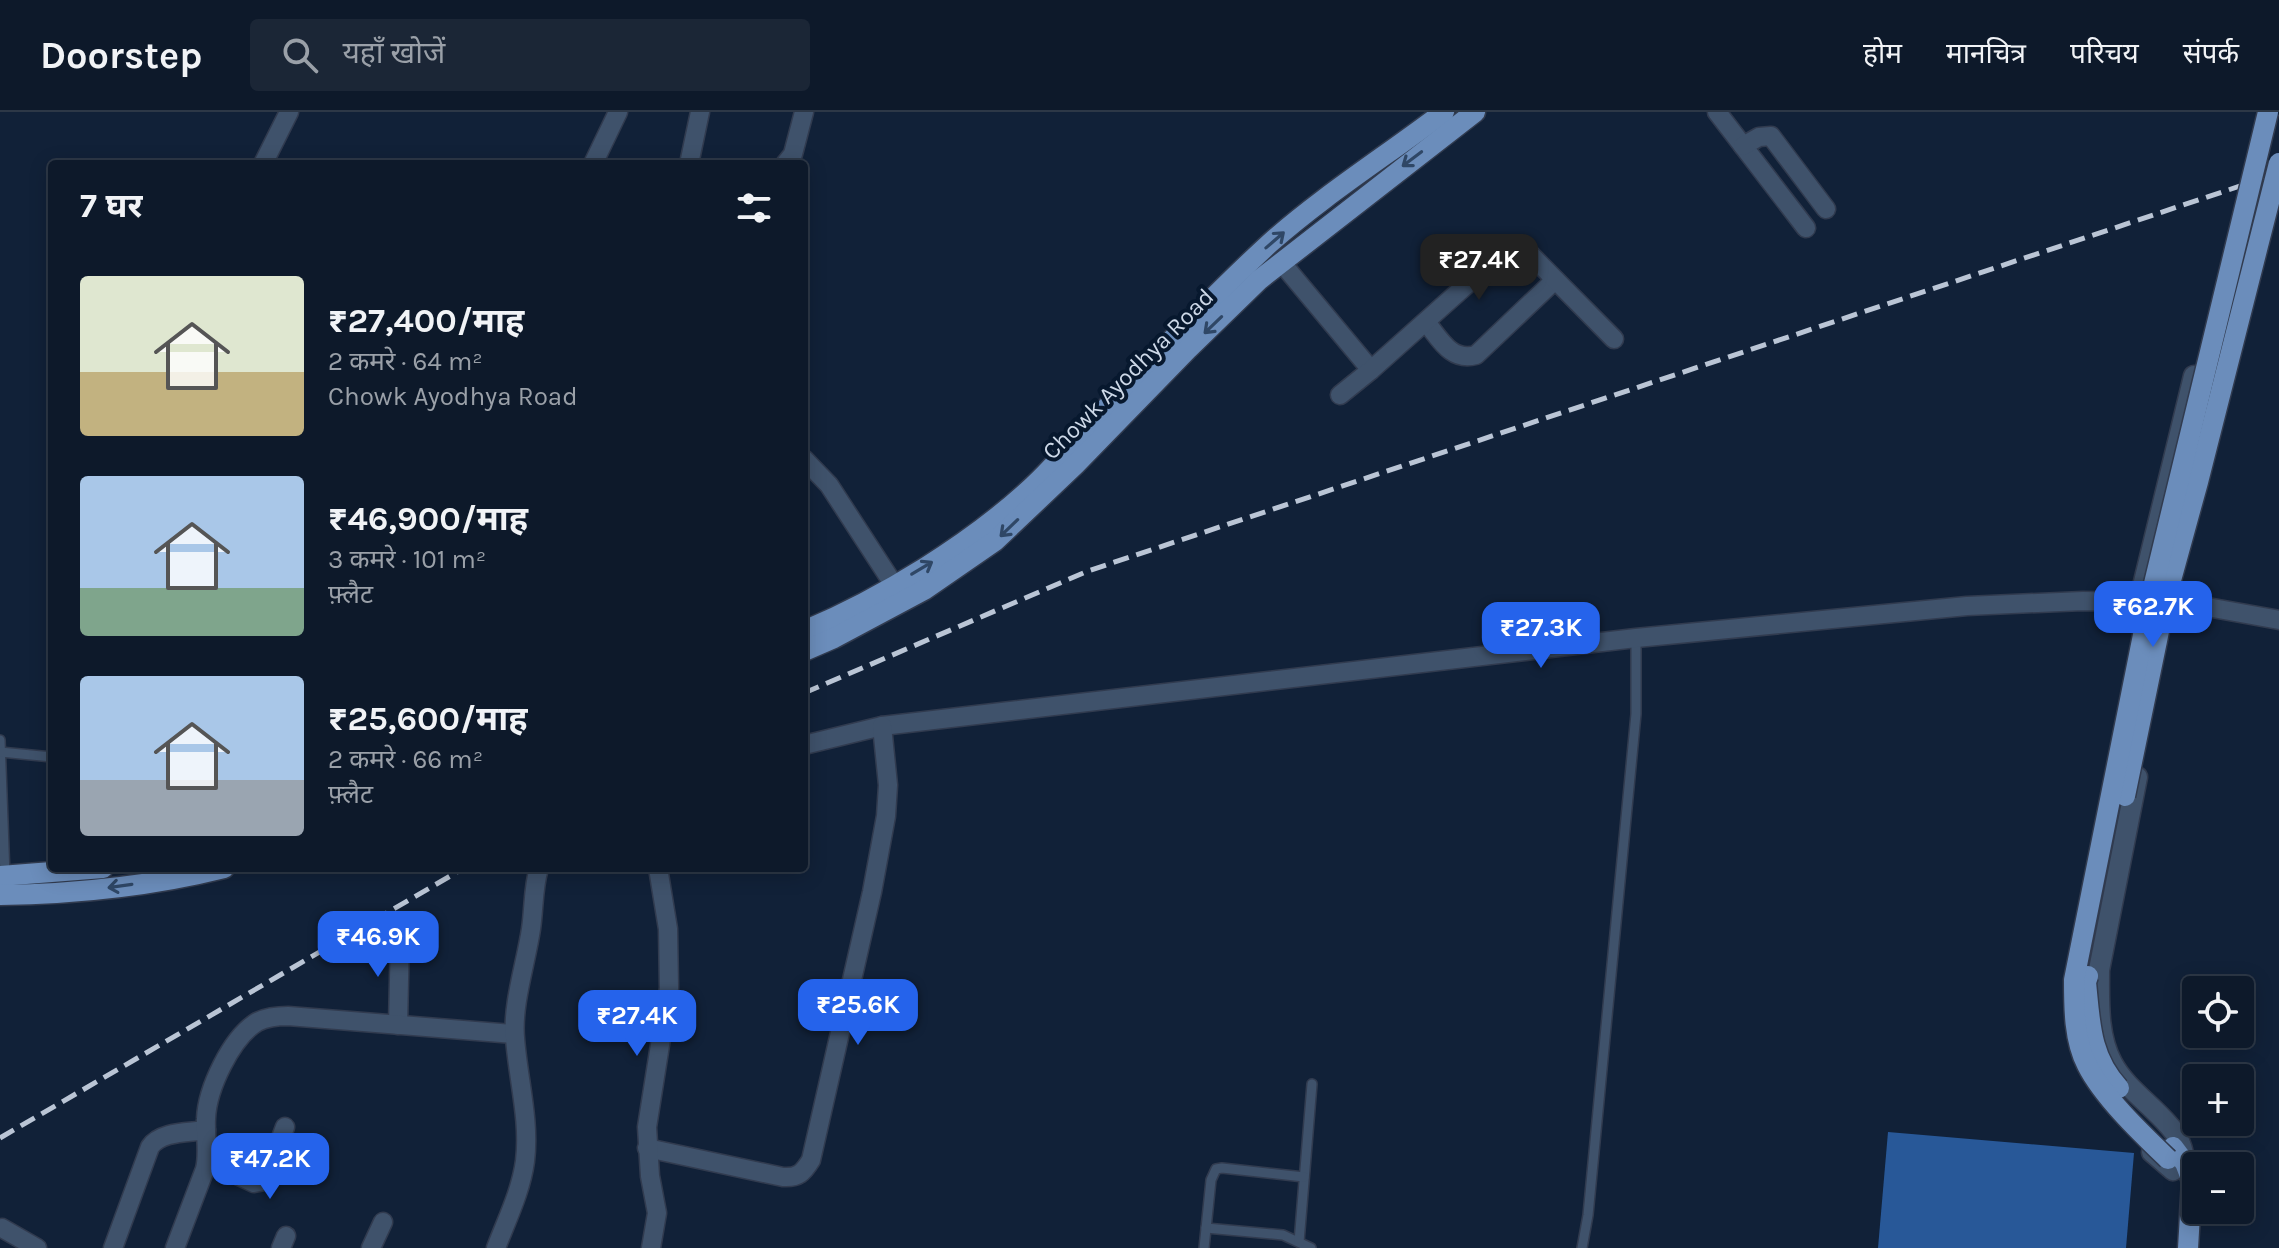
<!DOCTYPE html>
<html lang="hi">
<head>
<meta charset="utf-8">
<style>
	:root { --surface:#0d192a; --page:#1b2636; --text:#f1f3f6; --muted:#9aa0a8; --line:#2d3847; --accent:#2563eb }
	body { margin:0; font-family:Karla,"Noto Sans Devanagari",sans-serif; background:var(--page); color:var(--text); height:100vh; display:flex; flex-direction:column; font-size:30px; white-space:nowrap }
	* { box-sizing:border-box; margin:0 }
	p { font-size:26px; color:var(--muted) }
	.icon { flex:none; width:44px; height:44px; fill:none; stroke:currentColor; stroke-width:2; stroke-linecap:round; stroke-linejoin:round }
	.map { position:relative; flex:1; overflow:hidden }
	.panel { position:absolute; left:48px; top:48px; width:760px; height:712px; display:flex; flex-direction:column; background:var(--surface); border-radius:8px; box-shadow:0 4px 20px #0003,0 0 0 2px var(--line) }
	.panel>* { flex:none }
	.tools { position:absolute; left:2182px; top:864px; display:grid; gap:16px }
	.tools a { display:grid; place-items:center; width:72px; height:72px; border-radius:8px; background:var(--surface); box-shadow:0 4px 20px #0003,0 0 0 2px var(--line); font-size:40px }
	.price { position:absolute; translate:-50% -68px; padding:0 18px; border-radius:16px; background:var(--accent); color:#fff; font-size:26px; line-height:52px; filter:drop-shadow(0 2px 4px #0008) }
	.price::after { content:''; position:absolute; left:50%; top:48px; width:24px; height:18px; margin-left:-12px; background:inherit; clip-path:polygon(0 0,100% 0,50% 100%) }
	.price.current { background:#222; color:#fff }
	ul { padding:0; list-style:none }
	li { display:flex; align-items:center; gap:24px; height:200px; padding:0 32px }
	li span { display:grid; place-items:center; flex:none; width:224px; height:160px; border-radius:8px; color:#555 }
	li>.icon { margin-inline-start:auto }
	span .icon { width:96px; height:96px; fill:#fffc; stroke-width:1 }
	li b { font-size:34px }
	h2 { display:flex; justify-content:space-between; align-items:center; height:96px; padding:0 32px; font-size:34px }
	header { display:flex; align-items:center; gap:48px; box-sizing:border-box; height:112px; padding:0 40px; background:var(--surface); border-bottom:2px solid var(--line) }
	header strong { font-size:38px }
	nav { display:flex; gap:44px; margin-inline-start:auto; font-size:28px }
	.search { width:560px; height:72px; background:var(--page); display:flex; align-items:center; gap:20px; box-sizing:border-box; padding:0 28px; border-radius:8px; color:var(--muted); font-size:30px }
	.map>svg:first-child { display:block }
	.water { fill:#285898 }
	.lines { fill:none; stroke-linecap:round; stroke-linejoin:round }
	.lane-casing { stroke:#313b4f; stroke-width:12 }
	.street-casing { stroke:#313b4f; stroke-width:21 }
	.secondary-casing { stroke:#313b4f; stroke-width:23 }
	.primary-casing { stroke:#313b4f; stroke-width:23 }
	.lane { stroke:#3f526b; stroke-width:9 }
	.street { stroke:#3f526b; stroke-width:18 }
	.secondary { stroke:#3f526b; stroke-width:20 }
	.primary { stroke:#6b8dbb; stroke-width:20 }
	.rail { stroke:#bac5d5; stroke-width:5; stroke-dasharray:16 8; stroke-linecap:butt }
	.primary-bridge-casing { stroke:#313b4f; stroke-width:23; stroke-linecap:butt }
	.primary-bridge { stroke:#6b8dbb; stroke-width:20 }
	.oneway { stroke:#2f4766 }
	.labels { text-anchor:middle; stroke-width:8; stroke-linejoin:round; paint-order:stroke }
	.street-label { font-size:24px; fill:#cdd8e7; stroke:#07182e }
</style>
</head>
<body>
<header>
<strong>Doorstep</strong>
<div class="search"><svg class="icon" aria-label="search" viewBox="0 0 24 24"><circle cx="10" cy="10" r="6"/><path d="M15 15l6 6"/></svg>यहाँ खोजें</div>
<nav><a>होम</a><a>मानचित्र</a><a>परिचय</a><a>संपर्क</a></nav>
</header>
<div class="map">
<svg width="2279" height="1136" viewBox="0 0 2279 1136">
	<rect width="100%" height="100%" fill="#112138"/>
	<path class="water" d="M1888,1020l246,21 -8,95h-248z"/>
	<g class="lines">
		<defs>
			<g id="lane">
				<path d="M0,628l5,136"/>
				<path d="M0,640l52,5"/>
				<path d="M1206,1116l77,7 28,13"/>
				<path d="M1299,1130l13,-158"/>
				<path d="M1204,1136l7,-68 5,-11 6,-1 82,9"/>
				<path d="M1582,1136l6,-33 48,-501v-76"/>
			</g>
			<g id="street">
				<path d="M1717,0l89,116"/>
				<path d="M1743,34l16,-9 12,-1 55,73"/>
				<path d="M263,52l26,-52"/>
				<path d="M593,52l25,-52"/>
				<path d="M689,52l11,-52"/>
				<path d="M785,52l8,-10 11,-42"/>
				<path d="M1281,150l90,108"/>
				<path d="M1426,210c14,17 25,40 50,33l79,-75"/>
				<path d="M1340,283l31,-25 138,-123 6,-2 7,1 92,93"/>
				<path d="M804,347l25,26 65,100"/>
				<path d="M804,633l78,-19 754,-88 331,-32 116,-5 102,2 94,17"/>
				<path d="M398,913l2,-91"/>
				<path d="M647,1036l136,29c15,1 20,-4 28,-17l61,-268 14,-76 2,-31 -6,-59"/>
				<path d="M207,1049l47,22 11,-2 20,-54"/>
				<path d="M2,1116l35,20"/>
				<path d="M113,1136l37,-101c11,-16 38,-14 56,-17"/>
				<path d="M175,1136l30,-79c4,-16 0,-33 1,-50 1,-30 25,-81 51,-97 10,-5 20,-6 31,-6l226,18"/>
				<path d="M281,1136l5,-12"/>
				<path d="M371,1136l12,-26"/>
				<path d="M496,1136c11,-29 25,-57 29,-87 5,-41 -7,-82 -10,-123 -3,-34 11,-75 16,-109 3,-20 2,-42 8,-61"/>
				<path d="M651,1136l6,-35 -7,-37 -3,-49 22,-139 -1,-59 -10,-61"/>
			</g>
			<g id="secondary">
				<path d="M2143,474l51,-210"/>
				<path d="M2137,665l-38,193c0,31 -2,65 13,93 15,28 45,45 63,70 6,9 8,20 10,30l-12,7 -21,-18"/>
			</g>
			<g id="primary">
				<path d="M804,519c78,-33 167,-87 229,-145 20,-18 36,-39 54,-58 60,-62 119,-126 183,-185 54,-48 116,-87 174,-131"/>
				<path d="M804,539l30,-13 90,-48 71,-49 80,-76 113,-116 71,-69 216,-168"/>
				<path d="M0,764l103,-8"/>
				<path d="M0,783c74,-1 152,-9 224,-27"/>
				<path d="M2173,1035l12,16 7,18 -4,67"/>
			</g>
		</defs>
		<use href="#lane" class="lane-casing"/>
		<use href="#street" class="street-casing"/>
		<use href="#secondary" class="secondary-casing"/>
		<use href="#primary" class="primary-casing"/>
		<use href="#lane" class="lane"/>
		<use href="#street" class="street"/>
		<use href="#secondary" class="secondary"/>
		<use href="#primary" class="primary"/>
		<g class="rail">
			<path d="M804,581l284,-122 1191,-398"/>
			<path d="M0,1026l464,-270"/>
		</g>
		<defs>
			<g id="primary-bridge">
				<path d="M2125,684l40,-194 33,-120 81,-319"/>
				<path d="M2088,864l-2,6c4,40 4,75 33,106"/>
				<path d="M2168,1047c-26,-25 -65,-62 -81,-94 -13,-25 -13,-57 -13,-85l76,-380 118,-488"/>
			</g>
		</defs>
		<use href="#primary-bridge" class="primary-bridge-casing"/>
		<use href="#primary-bridge" class="primary-bridge"/>
	</g>
	<defs><path id="oneway-shaft" d="M-6 0H5M1.5-3L5.5 0L1.5 3" fill="none" stroke-width="1.6" stroke-linecap="round" stroke-linejoin="round" transform="scale(2)"/></defs>
	<g class="oneway">
		<use href="#oneway-shaft" transform="translate(1412 47) rotate(143)"/>
		<use href="#oneway-shaft" transform="translate(1275 128) rotate(-41)"/>
		<use href="#oneway-shaft" transform="translate(1213 213) rotate(136)"/>
		<use href="#oneway-shaft" transform="translate(1009 416) rotate(136)"/>
		<use href="#oneway-shaft" transform="translate(922 456) rotate(-31)"/>
		<use href="#oneway-shaft" transform="translate(120 774) rotate(172)"/>
	</g>
	<g class="labels">
		<g class="street-label">
			<text transform="translate(1128 262) rotate(-45)" y="8">Chowk Ayodhya Road</text>
		</g>
	</g>
</svg>
<div class="tools">
<a><svg class="icon" aria-label="locate" viewBox="0 0 24 24"><circle cx="12" cy="12" r="6"/><path d="M12 2v4M12 18v4M2 12h4M18 12h4"/></svg></a>
<a>+</a>
<a>−</a>
</div>
<b class="price current" style="left:1479px;top:190px">₹27.4K</b>
<b class="price" style="left:2153px;top:537px">₹62.7K</b>
<b class="price" style="left:1541px;top:558px">₹27.3K</b>
<b class="price" style="left:378px;top:867px">₹46.9K</b>
<b class="price" style="left:858px;top:935px">₹25.6K</b>
<b class="price" style="left:637px;top:946px">₹27.4K</b>
<b class="price" style="left:270px;top:1089px">₹47.2K</b>
<section class="panel">
<h2>7 घर<svg class="icon" aria-label="filters" viewBox="0 0 24 24"><path d="M4 7h16M4 17h16"/><circle cx="9" cy="7" r="2"/><circle cx="15" cy="17" r="2"/></svg></h2>
<ul>
<li><span style="background:linear-gradient(#dfe7d0 60%,#c2b280 0)"><svg class="icon" aria-label="home" viewBox="0 0 24 24"><path d="M3 11l9-7 9 7M6 9v11h12V9"/></svg></span><div><b>₹27,400/माह</b><p>2 कमरे · 64 m²</p><p>Chowk Ayodhya Road</p></div></li>
<li><span style="background:linear-gradient(#a9c7e8 70%,#7fa58c 0)"><svg class="icon" aria-label="home" viewBox="0 0 24 24"><path d="M3 11l9-7 9 7M6 9v11h12V9"/></svg></span><div><b>₹46,900/माह</b><p>3 कमरे · 101 m²</p><p>फ़्लैट</p></div></li>
<li><span style="background:linear-gradient(#a9c7e8 65%,#9aa5b1 0)"><svg class="icon" aria-label="home" viewBox="0 0 24 24"><path d="M3 11l9-7 9 7M6 9v11h12V9"/></svg></span><div><b>₹25,600/माह</b><p>2 कमरे · 66 m²</p><p>फ़्लैट</p></div></li>
</ul>
</section>
</div>
</body>
</html>
